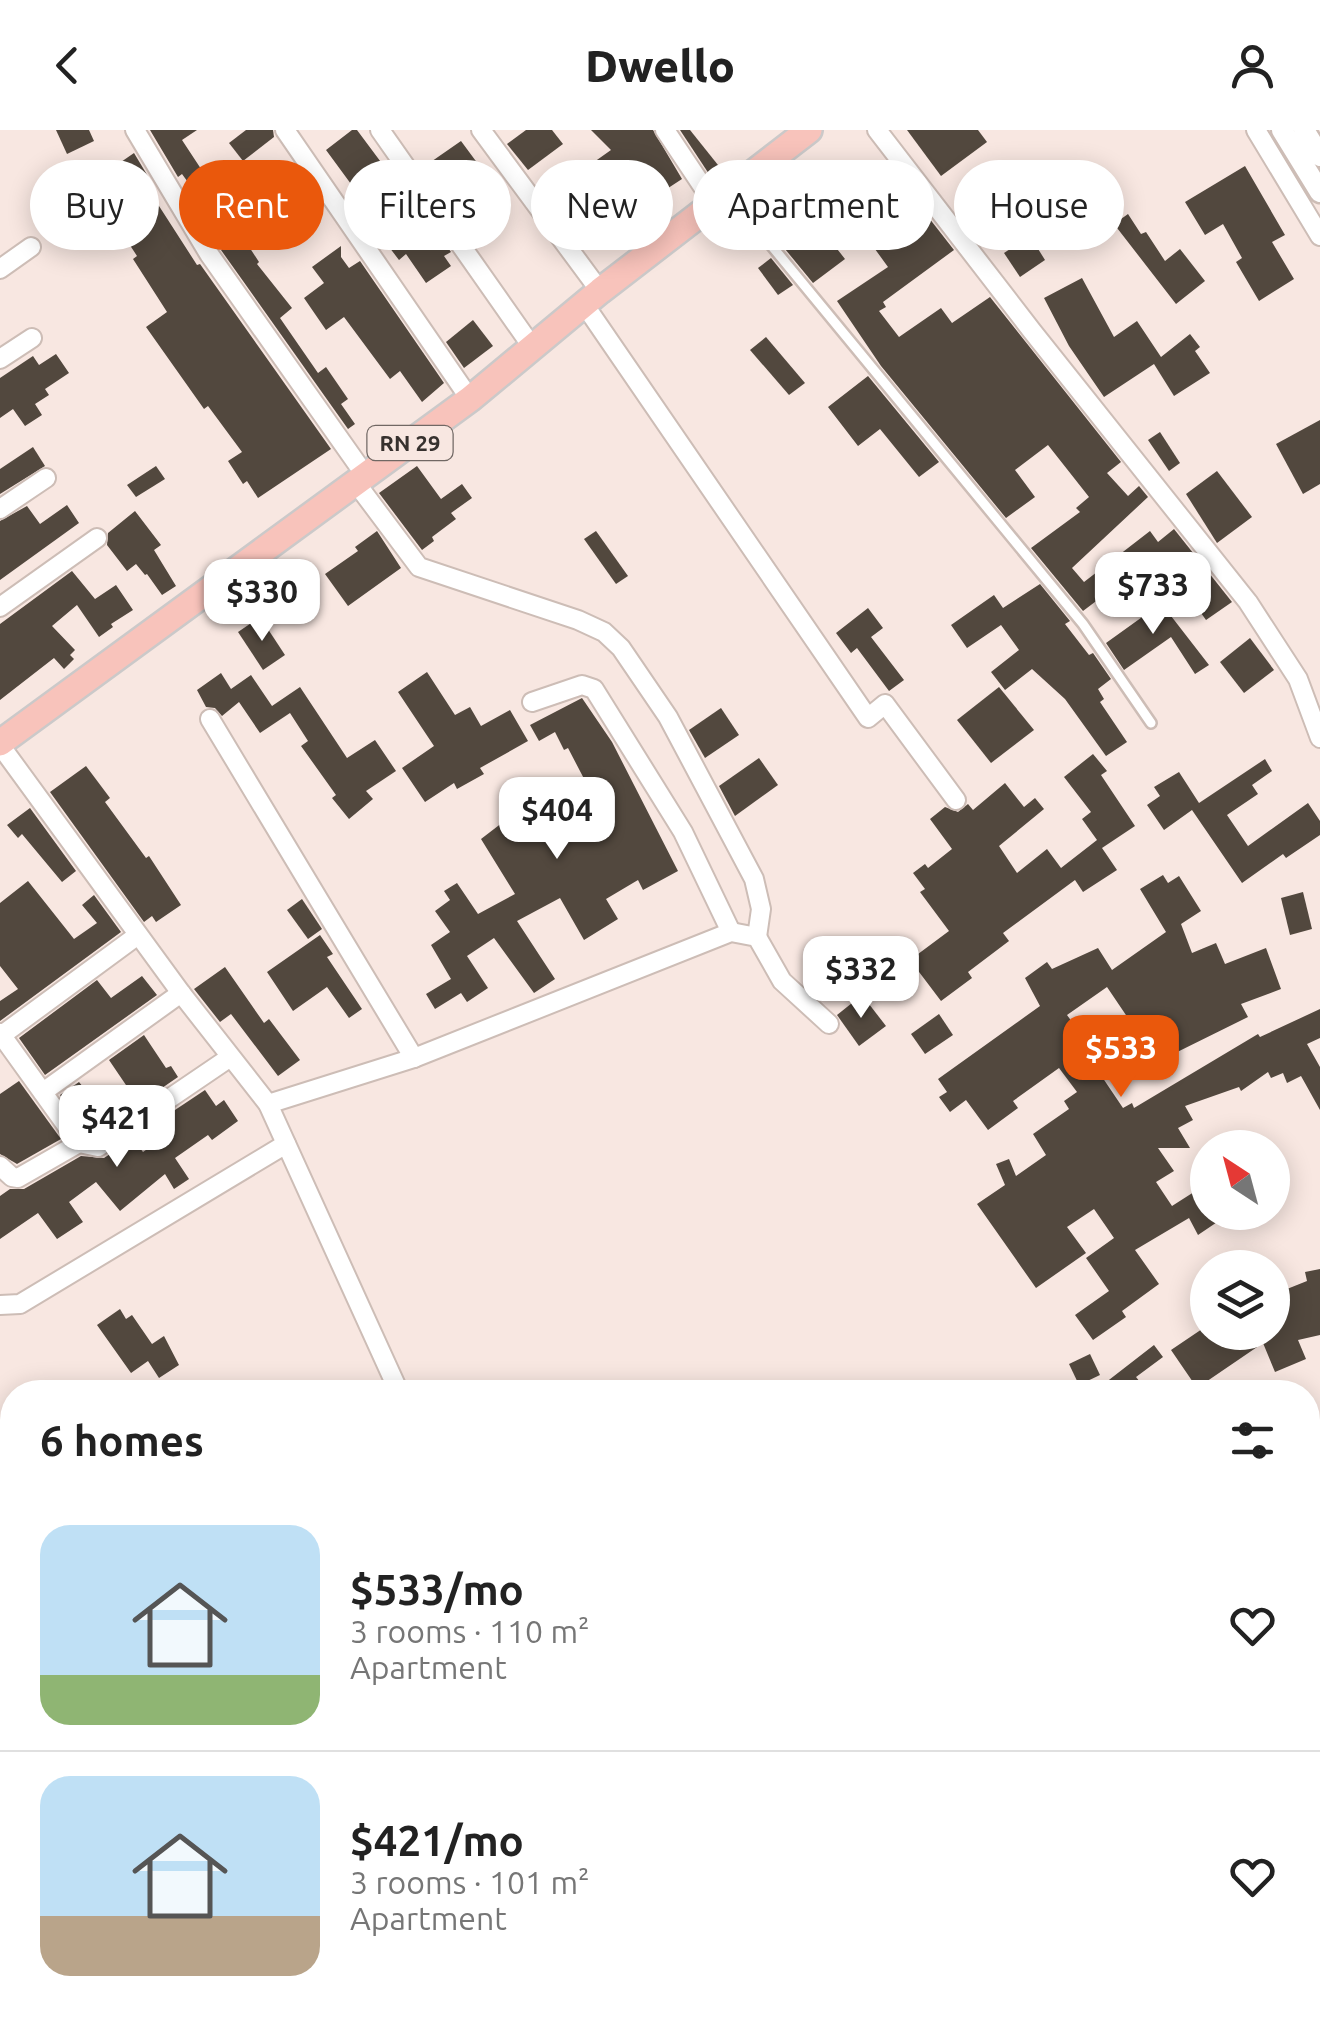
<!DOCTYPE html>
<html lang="en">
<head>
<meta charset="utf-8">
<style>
	:root { --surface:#fff; --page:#f2f2f2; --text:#222; --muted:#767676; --line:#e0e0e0; --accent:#ea580c }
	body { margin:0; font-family:Ubuntu,sans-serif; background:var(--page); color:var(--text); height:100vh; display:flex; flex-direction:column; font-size:38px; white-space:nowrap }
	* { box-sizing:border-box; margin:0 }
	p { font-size:32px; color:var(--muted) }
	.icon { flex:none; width:55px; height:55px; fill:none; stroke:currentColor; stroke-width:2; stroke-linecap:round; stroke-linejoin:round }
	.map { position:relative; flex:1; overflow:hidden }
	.details { position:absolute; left:0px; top:1250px; width:1320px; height:642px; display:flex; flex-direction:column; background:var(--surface); border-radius:40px 40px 0 0; box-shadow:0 5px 25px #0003 }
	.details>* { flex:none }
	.hud { position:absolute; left:30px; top:30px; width:1260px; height:90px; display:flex; gap:20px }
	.needle { width:65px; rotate:324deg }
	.fabs { position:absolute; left:1190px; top:1000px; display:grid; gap:20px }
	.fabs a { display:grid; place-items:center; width:100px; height:100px; border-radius:50%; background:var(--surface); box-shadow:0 5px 25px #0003; font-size:50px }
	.price { position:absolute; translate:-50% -85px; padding:0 22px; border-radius:20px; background:#fff; color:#222; font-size:32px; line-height:65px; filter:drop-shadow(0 2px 5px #0008) }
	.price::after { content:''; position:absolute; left:50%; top:60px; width:30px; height:22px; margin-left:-15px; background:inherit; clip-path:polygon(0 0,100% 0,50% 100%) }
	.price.current { background:var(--accent); color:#fff }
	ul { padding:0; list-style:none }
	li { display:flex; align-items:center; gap:30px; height:250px; padding:0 40px }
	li+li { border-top:2px solid var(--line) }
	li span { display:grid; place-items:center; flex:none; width:280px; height:200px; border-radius:30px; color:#555 }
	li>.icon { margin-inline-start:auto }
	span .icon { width:120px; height:120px; fill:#fffc; stroke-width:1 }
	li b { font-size:42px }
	h2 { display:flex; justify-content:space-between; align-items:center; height:120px; padding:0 40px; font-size:42px }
	.chip { padding:0 35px; border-radius:45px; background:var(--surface); box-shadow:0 5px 25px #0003; font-size:35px; line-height:90px }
	.chip.current { background:var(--accent); color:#fff }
	header { display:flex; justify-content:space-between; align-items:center; height:130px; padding:0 40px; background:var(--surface); font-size:45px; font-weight:800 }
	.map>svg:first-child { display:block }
	.building { fill:#52483e }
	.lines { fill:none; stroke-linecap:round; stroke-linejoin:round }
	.service-casing { stroke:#cdbdb6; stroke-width:14 }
	.minor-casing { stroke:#cdbdb6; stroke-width:22 }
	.tertiary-casing { stroke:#cdbdb6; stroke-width:25 }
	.primary-casing { stroke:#cbc9c9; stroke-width:30 }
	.service { stroke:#fff; stroke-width:9 }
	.minor { stroke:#fff; stroke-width:18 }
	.tertiary { stroke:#fff; stroke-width:20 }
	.primary { stroke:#f8c3bb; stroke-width:25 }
	.labels { text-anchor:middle; stroke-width:10; stroke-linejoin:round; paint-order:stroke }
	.shield { fill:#f8e7e1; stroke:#716864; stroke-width:2.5 }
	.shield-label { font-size:22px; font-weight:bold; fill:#37312e }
</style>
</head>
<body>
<header><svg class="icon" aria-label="back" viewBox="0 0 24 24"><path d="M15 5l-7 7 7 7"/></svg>Dwello<svg class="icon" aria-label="person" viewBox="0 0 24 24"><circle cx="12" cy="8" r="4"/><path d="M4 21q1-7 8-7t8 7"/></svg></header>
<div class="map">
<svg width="1320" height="1892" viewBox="0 0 1320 1892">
	<rect width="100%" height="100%" fill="#f8e7e1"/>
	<g class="building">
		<path d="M56,0h33l5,11 -27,13z"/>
		<path d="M150,0h47l-15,10 23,35 -15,10 -8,-11 -4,3z"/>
		<path d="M246,0h27l1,7 -31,24 -14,-18z"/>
		<path d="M352,0h5l35,47 -17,12 10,15 -19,14 -10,-14 6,-5 -36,-49z"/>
		<path d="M526,0h26l11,14 -35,26 -21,-26z"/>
		<path d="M591,0h62l29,49 -49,32 -10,-13 -41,26 -18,-27 30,-20 -7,-10 24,-17z"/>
		<path d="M680,0h10l32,40 -11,7z"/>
		<path d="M907,0h71l9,12 -46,34z"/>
		<path d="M461,11l37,50 -12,8 -13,-19 -13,10 -3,-3 -11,11 -21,-32z"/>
		<path d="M134,23l21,35 -5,4 47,73 3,-1 131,185 -73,49 -11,-17 -4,3 -15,-23 14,-9 -34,-46 -4,3 -58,-82 21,-15 -34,-53 4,-3 -34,-52 16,-10 -14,-21z"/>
		<path d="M293,36l19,28 -35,25 -10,-14 -17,13 -25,-36 14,-9 14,20z"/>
		<path d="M1245,36l40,69 -13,7 22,37 -35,22 -23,-39 6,-4 -19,-34 -18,11 -20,-33z"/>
		<path d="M893,42l61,78 -71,52 3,5 -7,4 20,26 42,-29 11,15 38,-26 131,165 -14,11 21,23 11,-10 9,11 -76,71 12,14 66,-51 8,11 16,-13 58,73 -26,18 -39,-55 -21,13 -6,-7 -12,6 -45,34 -52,-63 49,-36 -4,-4 13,-11 -41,-52 -33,25 20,27 -29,21 -125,-152 -44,-65 51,-34 -29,-40 -25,18 11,14 -32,24 -28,-34 2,-2 -13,-18 73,-53 10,14 6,-4 4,5z"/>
		<path d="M977,56l18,23 -17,13 -18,-23z"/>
		<path d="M410,76l25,36 6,-4 10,14 -7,4 7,10 -25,17 -20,-29 -7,6 -13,-17 12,-9 -9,-13z"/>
		<path d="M481,81l15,24 -13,9 -6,-9 -6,3 -10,-14z"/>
		<path d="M1128,84l13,20 5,-2 19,29 15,-12 25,32 -29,23 -62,-80z"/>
		<path d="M242,106l17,26 -2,2 35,44 -12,10 38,55 8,-6 22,32 -7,5 14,20 -7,5 -127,-179z"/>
		<path d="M1030,106l15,24 -25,17 -16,-24z"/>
		<path d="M341,116v11l8,11 11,-7 84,122 -22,19 -22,-31 -10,8 -46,-62 -18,13 -22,-32 20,-15 -12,-16z"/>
		<path d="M771,128l22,27 -15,10 -20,-27z"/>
		<path d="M1082,148l32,59 23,-16 24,36 29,-23 10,13 -5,4 15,22 -36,23 -20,-32 -50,33 -35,-51 -25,-48z"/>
		<path d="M473,190l20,26 -29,22 -18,-26z"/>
		<path d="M766,207l39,46 -16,12 -39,-45z"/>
		<path d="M56,224l13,19 -24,16 4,6 -14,9 7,11 -17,11 -12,-17 -13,9v-40l33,-22 6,9z"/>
		<path d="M868,246l71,86 -20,15 -39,-48 -22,17 -30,-39z"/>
		<path d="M1320,290v64l-17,10 -27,-50z"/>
		<path d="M1160,302l20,31 -11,8 -21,-31z"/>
		<path d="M33,317l12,19 -45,28v-25z"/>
		<path d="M156,336l9,13 -29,18 -9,-12z"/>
		<path d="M417,336l24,33 21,-15 10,14 -21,15 5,6 -24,18 2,4 -12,9 -43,-57z"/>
		<path d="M1217,341l35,46 -35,26 -31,-49z"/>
		<path d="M67,375l12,18 -79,57v-59l27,-15 13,18z"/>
		<path d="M135,381l26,34 -7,5 22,36 -14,9 -15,-21 -2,1 -9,-11 -9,7 -20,-26 1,-12z"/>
		<path d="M377,401l24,37 -53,38 -23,-32 33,-23 -3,-4z"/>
		<path d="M596,401l32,45 -12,8 -32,-45z"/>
		<path d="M72,441l23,28 21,-14 17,25 -22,14 2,3 -14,10 -22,-32 -25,21 23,24 -5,5 4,4 -10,10 -10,-11 -54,42v-76z"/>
		<path d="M1040,454l30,37 -5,3 24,31 4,-2 18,26 -13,10 6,10 -4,3 27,40 -21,14 -41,-57 -33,-30 -27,21 -14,-18 28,-22 -18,-25 -34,23 -16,-23 43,-30 9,13z"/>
		<path d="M1154,464l55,71 -14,9 -24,-37 -47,33 -18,-27 39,-28 -7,-9z"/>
		<path d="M868,478l15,20 -12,9 33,43 -15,11 -32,-43 -6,5 -15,-20z"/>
		<path d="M260,487l25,38 -22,15 -25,-38z"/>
		<path d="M1250,508l24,32 -30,23 -24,-31z"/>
		<path d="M427,542l28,43 15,-8 11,19 29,-16 18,31 -48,27 4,6 -27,15 -3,-6 -29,19 -23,-34 32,-22 -36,-54z"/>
		<path d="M221,543l10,16 20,-14 21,31 28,-19 47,71 28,-18 21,31 -30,20 7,8 -24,20 -17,-21 4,-3 -35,-49 7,-5 -18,-28 -30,20 -21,-31 -17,14 -7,-8 -9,-1 -9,-17z"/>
		<path d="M999,557l35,43 -43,33 -34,-43z"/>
		<path d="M582,568l30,44 66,129 -35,19 -5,-10 -32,19 12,20 -34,21 -24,-42 -43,23 38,58 -21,14 -40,-55 -27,18 21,32 -21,14 -6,-9 -26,16 -9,-15 25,-15 -20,-34 19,-13 -15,-21 15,-11 -6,-9 13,-8 21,31 37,-20 -34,-55 39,-30 13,22 60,-35 -25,-48 -4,2 -9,-18 -16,9 -9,-16z"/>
		<path d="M721,578l18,27 -34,23 -16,-28z"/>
		<path d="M1093,624l14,17 -6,4 34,51 -33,22 15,22 -34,22 -8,-12 -72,53 6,8 -41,31 4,6 -31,23 -31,-41 39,-29 -29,-39 5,-3 -12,-16 12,-9 3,4 24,-19 -22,-30 15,-12 13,5 10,-8 5,6 32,-27 19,24 11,-9 9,11 -45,37 18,27 30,-24 14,19 36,-28 -15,-21 9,-7 -27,-35z"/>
		<path d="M759,628l19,27 -43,31 -16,-30z"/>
		<path d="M1265,629l7,12 -20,14 6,9 -31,21 21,31 60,-43 12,18v14l-34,23 -3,-4 -41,29 -50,-73 -28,20 -17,-25 13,-9 -6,-9 25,-15 20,31z"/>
		<path d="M86,636l24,32 -5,4 41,56 3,-2 32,49 -25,17 -4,-6 -8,6 -94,-130z"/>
		<path d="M30,678l46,63 -14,11 -40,-48 -4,4 -11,-13z"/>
		<path d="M1163,745l5,8 11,-7 22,35 -20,13 11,29 24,-10 9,21 41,-16 15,41 -40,15 7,13 -91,45 -22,-44 -5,3 -23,-34 -40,28 31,43 -6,4 31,46 9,-5 2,5 124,-74 2,3 60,-28v29l-13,6 13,23v43l-19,-34 -14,7 -4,-10 -12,5 -3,-6 -27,19 -2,-4 -54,19 8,14 -15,8 12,20h-32l16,23 -18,11 16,24 36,-23v29h24l-34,23 -9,-17 -54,32 24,34 -37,27 4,6 -33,23 -18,-25 34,-24 -23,-33 28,-20 -20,-29 -27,18 19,26 -50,35 -59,-84 28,-19 -9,-21 13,-5 7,17 30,-21 -13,-21 36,-25 -5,-8 13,-9 -18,-24 -46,33 5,7 -30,22 -22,-30 -16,12 -11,-15 8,-5 -9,-13 102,-73 -15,-28 22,-16 5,7 46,-21 14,22 54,-38 -26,-43z"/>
		<path d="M28,751l46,58 23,-16 -15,-18 12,-10 27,37 -121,89v-20l18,-12 -18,-23v-63z"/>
		<path d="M1303,762l9,37 -22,6 -9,-37z"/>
		<path d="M302,769l20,30 -14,10 -21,-29z"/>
		<path d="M320,805l13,19 -6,3 35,52 -13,9 -22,-31 -34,24 -26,-39z"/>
		<path d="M225,837l39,56 5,-4 31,41 -22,16 -47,-62 -11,8 -26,-33z"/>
		<path d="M142,846l15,19 -112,80 -26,-37 78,-58 14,18z"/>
		<path d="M862,865l24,31 -27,20 -22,-31z"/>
		<path d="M939,884l14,21 -28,19 -14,-20z"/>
		<path d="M144,905l22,33 5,-2 7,11 -83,57 -9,-2 -26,-37 19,-13 20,25 29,-19 -19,-28z"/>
		<path d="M19,951l42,58 -44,25 -17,-10v-60z"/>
		<path d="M205,960l11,16 8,-6 14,21 -26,19 -4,-5 -33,23 14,21 -15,10 -9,-15 -45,37 -24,-29 -27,20 14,20 -26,17 -19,-26 -38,26v-43l10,-7h14l57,-33 23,2 29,-19 10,13 23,-16 -9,-14z"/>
		<path d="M1320,1139v66l-22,5 8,19 -31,13 -12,-29 -66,45 -26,-38 37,-25v7h64v-37l35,-14 -2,-9z"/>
		<path d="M120,1179l6,10 6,-4 20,29 12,-8 15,29 -20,13 -11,-17 -17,12 -34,-48z"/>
		<path d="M1154,1215l9,12 -27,20 12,15h-35l-8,-9z"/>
		<path d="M1090,1224l10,21 -21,10 -10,-21z"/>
	</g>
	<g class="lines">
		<defs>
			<path id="service" d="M729,64l354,430 68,99"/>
			<g id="minor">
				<path d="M135,0l74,124 156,221"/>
				<path d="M285,0l185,269"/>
				<path d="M380,0l153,218"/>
				<path d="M481,0l119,161"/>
				<path d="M665,0l50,75"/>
				<path d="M877,0l155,201 216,271 50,77 22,59"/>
				<path d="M1256,0l64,106"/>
				<path d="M0,139l31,-22"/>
				<path d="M584,174l284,414 17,-14 71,96"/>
				<path d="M0,229l32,-21"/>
				<path d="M356,353l63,84 159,53 26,12 17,16 47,69 86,162 7,30 -4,28"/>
				<path d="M0,379l46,-31"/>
				<path d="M0,477l97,-69"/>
				<path d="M532,572l50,-17 12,4 89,143 48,100"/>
				<path d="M210,589l204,339"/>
				<path d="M0,615l181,248 87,111 131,288"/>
				<path d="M0,903l79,110 19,4 131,-89"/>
				<path d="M2,905l136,-100"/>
				<path d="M43,962l138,-99"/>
				<path d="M268,974l146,-46 317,-126 26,5 25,44 47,43"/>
				<path d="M0,1036l12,11 6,1 61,-35"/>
				<path d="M0,1175l20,-1 266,-160"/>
				<path d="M735,1880l7,12"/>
				<path d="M214,1892l22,-12"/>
			</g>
			<g id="tertiary">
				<path d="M1282,0l38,62"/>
				<path d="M1304,0l16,26"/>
			</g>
			<path id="primary" d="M0,613l470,-344 130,-108 209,-161"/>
		</defs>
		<use href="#service" class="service-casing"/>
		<use href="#minor" class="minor-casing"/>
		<use href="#tertiary" class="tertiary-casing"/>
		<use href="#primary" class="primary-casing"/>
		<use href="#service" class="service"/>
		<use href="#minor" class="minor"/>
		<use href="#tertiary" class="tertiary"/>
		<use href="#primary" class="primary"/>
	</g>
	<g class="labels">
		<rect class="shield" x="367.5" y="296" width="85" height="34" rx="8"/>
		<g class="shield-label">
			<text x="410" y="321">RN 29</text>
		</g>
	</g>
</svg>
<div class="fabs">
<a><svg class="needle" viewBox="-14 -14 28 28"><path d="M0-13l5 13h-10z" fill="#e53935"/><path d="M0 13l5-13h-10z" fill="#767676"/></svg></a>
<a><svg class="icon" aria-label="layers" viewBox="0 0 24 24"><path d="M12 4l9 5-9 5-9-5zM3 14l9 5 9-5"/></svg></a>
</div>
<b class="price" style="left:1153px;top:507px">$733</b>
<b class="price" style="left:262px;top:514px">$330</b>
<b class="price" style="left:557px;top:732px">$404</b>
<b class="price" style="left:861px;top:891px">$332</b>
<b class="price current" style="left:1121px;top:970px">$533</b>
<b class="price" style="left:117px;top:1040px">$421</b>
<div class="hud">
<a class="chip">Buy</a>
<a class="chip current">Rent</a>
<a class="chip">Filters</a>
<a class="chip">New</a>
<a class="chip">Apartment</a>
<a class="chip">House</a>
</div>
<section class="details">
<h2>6 homes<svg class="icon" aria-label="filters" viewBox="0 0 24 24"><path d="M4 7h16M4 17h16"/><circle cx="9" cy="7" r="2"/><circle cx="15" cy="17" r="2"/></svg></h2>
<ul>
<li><span style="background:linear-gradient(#bfe0f5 75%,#8fb573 0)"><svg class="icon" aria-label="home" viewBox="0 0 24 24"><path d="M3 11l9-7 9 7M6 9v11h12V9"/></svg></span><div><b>$533/mo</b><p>3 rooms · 110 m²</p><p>Apartment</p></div><svg class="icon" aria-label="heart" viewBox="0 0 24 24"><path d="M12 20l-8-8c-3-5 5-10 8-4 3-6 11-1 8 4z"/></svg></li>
<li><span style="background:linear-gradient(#bfe0f5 70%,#b9a48a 0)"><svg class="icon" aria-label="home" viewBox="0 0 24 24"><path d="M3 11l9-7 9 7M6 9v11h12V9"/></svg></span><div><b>$421/mo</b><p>3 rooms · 101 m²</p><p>Apartment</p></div><svg class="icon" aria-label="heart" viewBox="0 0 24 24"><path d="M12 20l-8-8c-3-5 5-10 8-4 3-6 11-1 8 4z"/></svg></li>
</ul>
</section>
</div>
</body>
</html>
